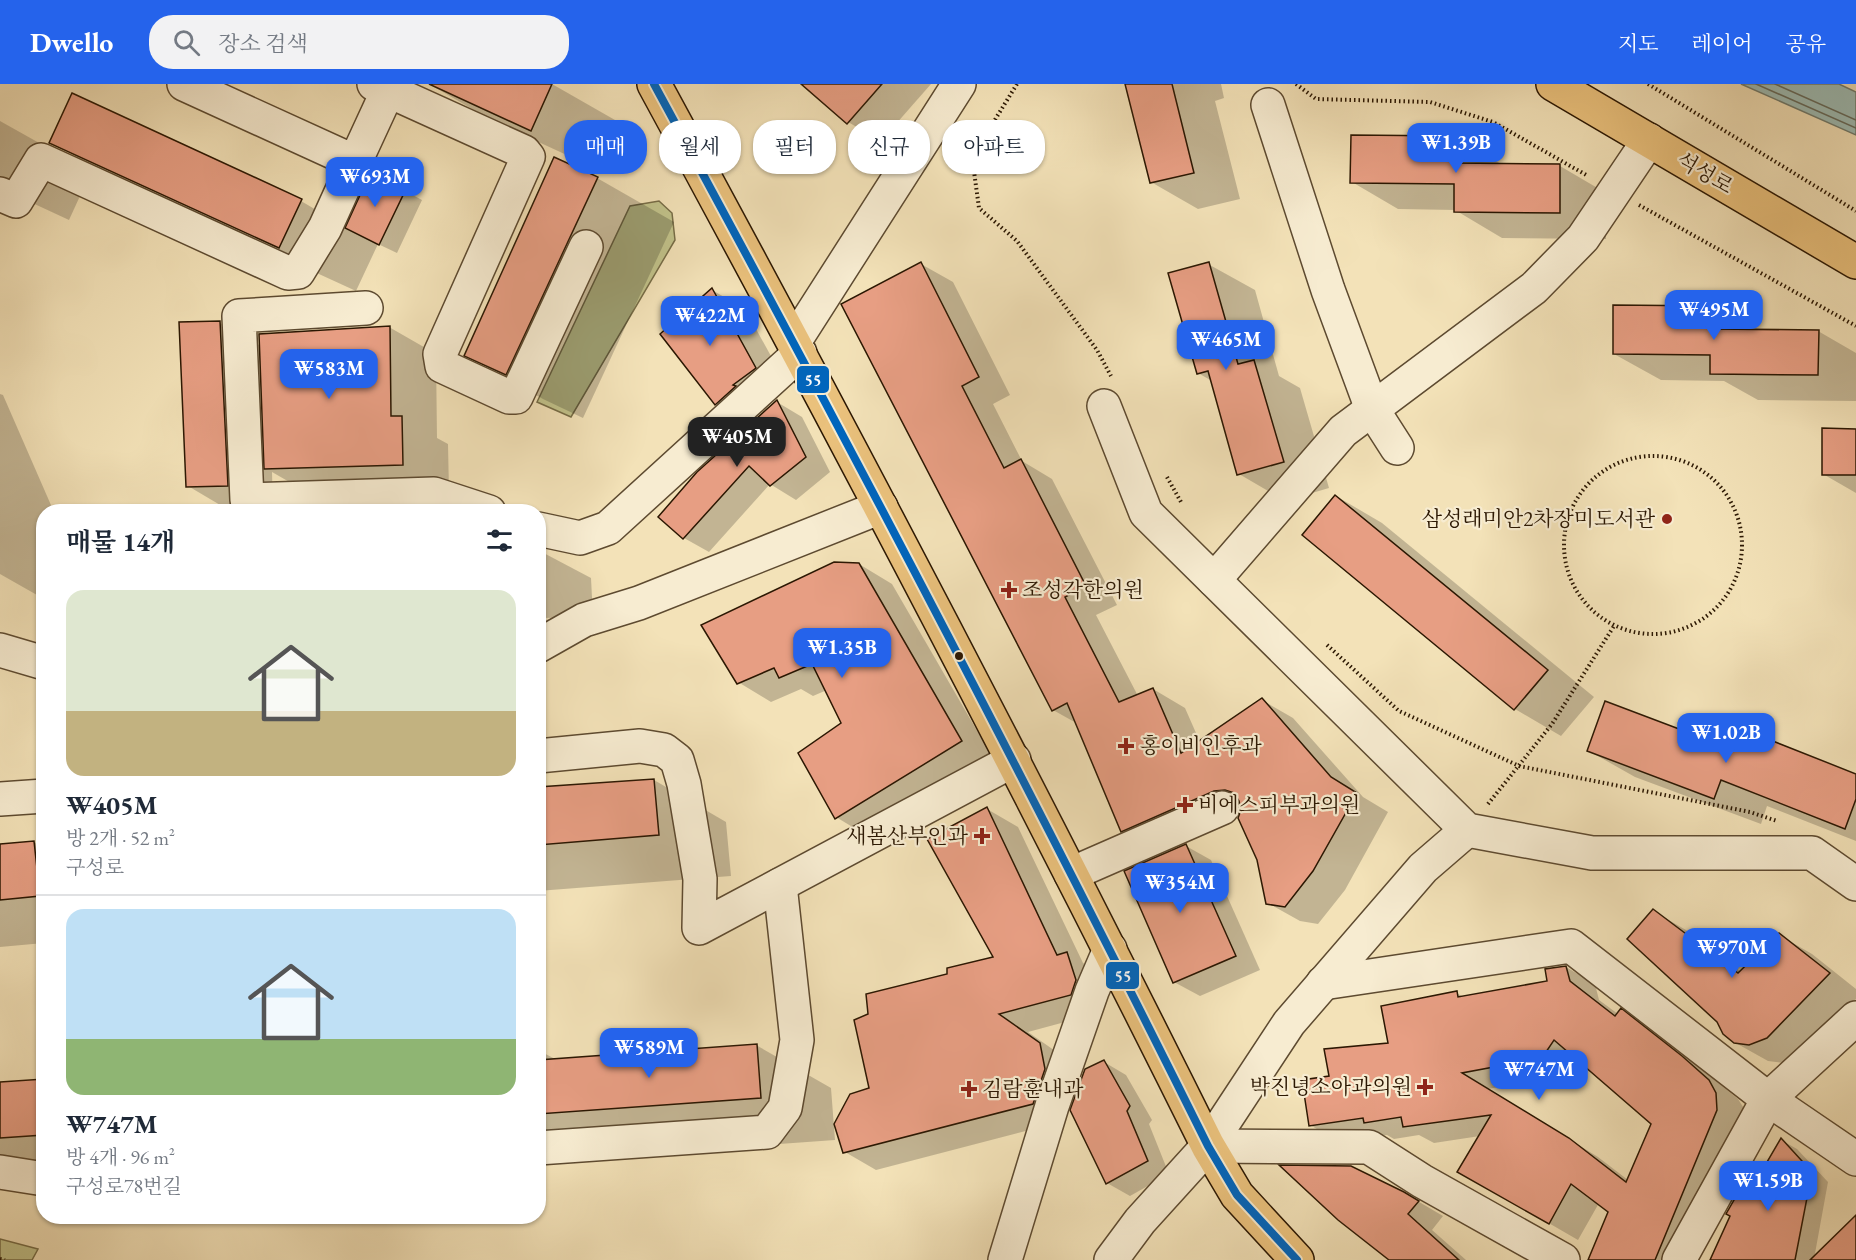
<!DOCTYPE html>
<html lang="ko">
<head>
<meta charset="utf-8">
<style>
	:root { --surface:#fff; --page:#f2f2f3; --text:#1f2937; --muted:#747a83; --line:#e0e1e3; --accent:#2563eb }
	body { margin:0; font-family:"EB Garamond","Noto Serif KR",serif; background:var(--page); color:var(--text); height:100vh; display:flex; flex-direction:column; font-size:22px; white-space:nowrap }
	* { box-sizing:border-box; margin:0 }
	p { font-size:20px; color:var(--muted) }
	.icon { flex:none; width:33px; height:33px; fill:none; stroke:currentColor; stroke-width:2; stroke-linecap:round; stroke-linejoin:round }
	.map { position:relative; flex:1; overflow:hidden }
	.drawer { position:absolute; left:36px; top:420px; width:510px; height:720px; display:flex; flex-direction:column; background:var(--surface); border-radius:24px; box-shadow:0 2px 4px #0004 }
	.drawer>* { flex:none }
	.top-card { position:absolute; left:564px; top:36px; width:570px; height:54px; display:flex; gap:12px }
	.price { position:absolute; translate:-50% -51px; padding:0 14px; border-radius:12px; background:var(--accent); color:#fff; font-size:20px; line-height:39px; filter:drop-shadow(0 2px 3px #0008) }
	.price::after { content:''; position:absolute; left:50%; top:36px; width:18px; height:14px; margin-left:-9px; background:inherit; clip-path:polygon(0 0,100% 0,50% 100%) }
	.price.active { background:#222; color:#fff }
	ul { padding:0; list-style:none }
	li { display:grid; align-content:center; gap:12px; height:318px; padding:0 30px }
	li+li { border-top:2px solid var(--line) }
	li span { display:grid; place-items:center; height:186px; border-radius:18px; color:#555 }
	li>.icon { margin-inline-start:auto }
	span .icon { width:108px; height:108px; fill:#fffc; stroke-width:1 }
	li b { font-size:26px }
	h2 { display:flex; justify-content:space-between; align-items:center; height:72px; padding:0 30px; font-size:26px }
	.tag { padding:0 21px; border-radius:24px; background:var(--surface); box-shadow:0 2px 4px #0004; font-size:21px; line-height:54px }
	.tag.active { background:var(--accent); color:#fff }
	header { display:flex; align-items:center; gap:36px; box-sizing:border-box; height:84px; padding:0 30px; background:var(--accent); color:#fff }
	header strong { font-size:28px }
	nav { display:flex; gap:33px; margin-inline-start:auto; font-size:21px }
	.search { width:420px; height:54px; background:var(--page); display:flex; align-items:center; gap:15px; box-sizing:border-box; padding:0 21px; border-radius:24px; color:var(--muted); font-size:22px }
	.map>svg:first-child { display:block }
	.green { fill:#c1c28a; stroke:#766c46; stroke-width:1.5 }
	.water { fill:#9dbdb6; stroke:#6f7b6e; stroke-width:1.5 }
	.shadow { fill:#0003; fill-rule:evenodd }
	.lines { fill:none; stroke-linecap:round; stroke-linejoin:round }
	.shore { stroke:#646a5c; stroke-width:1.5 }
	.building { fill:#e79e83; stroke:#2b1702; stroke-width:1.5; fill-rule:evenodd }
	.minor-casing { stroke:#5d4a30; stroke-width:36 }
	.major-casing { stroke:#2b1702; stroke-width:36 }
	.highway-casing { stroke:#2b1702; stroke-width:36 }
	.path { stroke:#2b1702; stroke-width:4; stroke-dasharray:1.5 3; stroke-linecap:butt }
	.minor { stroke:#f7ecd1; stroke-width:33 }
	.major { stroke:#eac17c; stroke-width:33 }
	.highway { stroke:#eac17c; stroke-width:33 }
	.bus-1-casing { stroke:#f7ecd1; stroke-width:12 }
	.bus-1 { stroke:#0065bd; stroke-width:8 }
	.poi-dot { fill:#8f2418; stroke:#f7ecd1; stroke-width:2 }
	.bus-dot { fill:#2b1702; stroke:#f7ecd1; stroke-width:2 }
	.labels { text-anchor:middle; stroke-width:4.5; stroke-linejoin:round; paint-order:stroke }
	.street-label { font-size:21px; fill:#2b1702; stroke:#f7ecd1 }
	.poi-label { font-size:21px; fill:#2b1702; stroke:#f7ecd1; text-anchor:start }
	.line-badge { stroke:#f7ecd1; stroke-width:2 }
	.badge-label { font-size:16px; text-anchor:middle; font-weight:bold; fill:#fff }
</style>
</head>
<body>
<header>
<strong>Dwello</strong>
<div class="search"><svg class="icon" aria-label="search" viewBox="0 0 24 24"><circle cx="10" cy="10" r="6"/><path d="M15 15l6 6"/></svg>장소 검색</div>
<nav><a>지도</a><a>레이어</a><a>공유</a></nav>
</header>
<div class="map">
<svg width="1856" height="1176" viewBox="0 0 1856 1176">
	<rect width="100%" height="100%" fill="#f3e2b8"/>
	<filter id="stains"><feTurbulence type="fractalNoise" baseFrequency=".00333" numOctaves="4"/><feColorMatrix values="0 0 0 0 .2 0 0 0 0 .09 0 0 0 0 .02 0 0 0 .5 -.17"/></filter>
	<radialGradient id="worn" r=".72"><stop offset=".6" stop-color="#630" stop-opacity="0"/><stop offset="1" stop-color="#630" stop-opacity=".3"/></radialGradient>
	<g class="green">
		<path d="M659,117l13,12 3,27 -104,177 -34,-15 93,-196z"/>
		<path d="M0,1155l38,10 -6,11h-32z"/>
	</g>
	<path class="water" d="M1741,0h98l17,8v43z"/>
	<g class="shadow">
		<path d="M429,0h123l77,44 -21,46 -115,-53z"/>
		<path d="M804,0h127l-50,57 -33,-19z"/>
		<path d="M1130,0h91l3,14 -9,3 25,98 -42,10 -47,-27z"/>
		<path d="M72,11l229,106 46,27 25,-55 50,27 -25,53 -19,-9 -22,47 -229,-105 -76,-44z"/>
		<path d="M0,37l91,51 -22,48 -69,-32z"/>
		<path d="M1352,52l103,1 46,27 59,2 46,27v46l-104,-1 -47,-28 -57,-1 -46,-27z"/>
		<path d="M597,94l77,44 -91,196 -40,-19 -77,-44z"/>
		<path d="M921,180l32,18 57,113 -17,9 29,57 30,18 65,126 -21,10 42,81 15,-7 32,19 15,34 62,-42 31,18 70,79 25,15 -43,78 -27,34 -18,-3 -32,-18 -9,-44 -17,-48 -88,38 -31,-19 -45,-106 -25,-14z"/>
		<path d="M1208,180l47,26 24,86 21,12 29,100 -44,13 -46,-27 -27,-93 -14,-8z"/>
		<path d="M712,206l33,19 43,78 -23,18 3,1 -19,17 -33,-19z"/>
		<path d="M1715,224l39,22 64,1 38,22v48l-98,-1 -34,-19 -63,-1 -47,-26z"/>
		<path d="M220,239l41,23 128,-19 47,27 1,84 11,6 1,47 -137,4 -40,-23 1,38 -41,2 -44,-26 -7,-162z"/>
		<path d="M0,310l3,1 51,117h-10v87l-44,-25z"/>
		<path d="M777,318l25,15 28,55 -34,28 -26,-16 -61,68 -25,-14z"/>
		<path d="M1856,346v63l-33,-19z"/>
		<path d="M1336,412l46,27 212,174 -33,39 -46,-27 -211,-174z"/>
		<path d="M538,466l53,28 2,39 -50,1 -5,-3z"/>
		<path d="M859,480l33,20 102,176 -125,77 -33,-20 7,-93 -16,-34 -14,6 -12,-7 -30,13 -33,-20z"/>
		<path d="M1589,667h144l123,24v66l-89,-35 -6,18 -126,-47z"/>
		<path d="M654,696l72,42 5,54 -193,15v-102z"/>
		<path d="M987,725l31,18 65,136 15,9 4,40 -74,20 43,30 -7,59 -188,49 -31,-18 26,-63 77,-114 47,-17z"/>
		<path d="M44,758v101l-44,4v-101z"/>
		<path d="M1186,762l25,14 49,110 -60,26 -26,-14z"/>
		<path d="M1653,827l33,19 55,42 38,-37 33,19 44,35v10l-56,58 -17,6 -15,-2 -34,-19z"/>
		<path d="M1566,883l29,17 4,16 19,14 3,-4 29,17 88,72 7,11 -53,150h-102l20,-49 -11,-8 -21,37 -119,-69 21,-35 -46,7 -15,-8 -25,4 -7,-4 -48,7 -29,-17 20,-48 59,-33 67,-51 8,4 85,-15zM1580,977l73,63 -25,56 -30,-23 -110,-68 84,-15z"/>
		<path d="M756,961l75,43 4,52 -221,16 -76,-9v-97l19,10z"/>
		<path d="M1104,978l22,13 26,45 -3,4 20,50 -39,22 -23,-13z"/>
		<path d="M44,996v100l-44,-9v-88z"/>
		<path d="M1781,1056l16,9 31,33 -14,77 42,-42v43h-145z"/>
		<path d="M1404,1109l39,23 -11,14 34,30h-75z"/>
	</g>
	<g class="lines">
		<g class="shore">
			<path d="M1756,0l100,44"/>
			<path d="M1775,0l81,36"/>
		</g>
	</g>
	<g class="building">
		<path d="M429,0h123l-21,47z"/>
		<path d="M801,0h81l-35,40z"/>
		<path d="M1125,0h47l22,89 -44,10z"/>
		<path d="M72,9l230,106 -23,49 -230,-105z"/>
		<path d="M1351,51l104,1v27l105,1v49l-106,-1v-28l-104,-1z"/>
		<path d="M554,73l44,20 -92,198 -42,-19z"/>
		<path d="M371,87l35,18 -27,56 -34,-17z"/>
		<path d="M921,178l58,115 -17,9 42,82 17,-9 65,127 -21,11 54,105 34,-14 28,65 81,-55 69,79 26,16 -44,78 -28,36 -19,-3 -9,-44 -19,-42 3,-8 -2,-9 -5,-8 -9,-3 -11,1 -93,41 -54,-129 -15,8 -211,-407z"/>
		<path d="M1209,178l29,102 16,-4 30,102 -47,13 -29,-104 -11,3 -29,-101z"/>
		<path d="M712,204l44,80 -23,17 3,1 -21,19 -55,-71z"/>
		<path d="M1613,221l103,1 -1,23 104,1 -1,45 -108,-1v-19l-97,-1z"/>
		<path d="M220,237l8,165 -42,1 -7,-165z"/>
		<path d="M390,242l1,90h11l1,49 -139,4 -5,-135z"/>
		<path d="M777,316l29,57 -36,29 -21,-20 -66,73 -25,-22 39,-45z"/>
		<path d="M1822,344l34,1v46h-34z"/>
		<path d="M1335,411l213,175 -34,40 -212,-175z"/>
		<path d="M834,478l25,1 103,178 -127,78 -37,-66 43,-30 -29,-59 -33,14 -5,-10 -37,16 -36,-59z"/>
		<path d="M1605,617l127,48 8,-21 116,46v25l-11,30 -124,-49 -7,19 -127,-48z"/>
		<path d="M654,695l5,56 -121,10v-58z"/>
		<path d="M987,723l70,148 10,-3 9,28 -5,15 -72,19 41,29 5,26 -12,35 -190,49 -9,-29 16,-30 19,-6 -15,-68 14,-6 -2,-20 81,-20v-6l46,-11 -66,-118z"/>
		<path d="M34,757l6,55 -40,4v-56z"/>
		<path d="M1186,760l50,112 -63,27 -49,-112z"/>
		<path d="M1653,825l85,64 41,-40 51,40 -63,65 -18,7 -15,-2 -11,-9 -6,-12 -90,-83z"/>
		<path d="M1566,882l4,15 45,35 6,-8 61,48 27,24 7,13 1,17 -62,150h-67l20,-48 -37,-28 -22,40 -92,-52 34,-57 -88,12 -2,-10 -37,6 -1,-5 -54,8 -7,-46 27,-4 -5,-27 64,-6 -7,-37 76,-15 1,6 89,-16 -2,-12zM1554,956l97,84 -25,58 -57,-44 -107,-65 80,-15z"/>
		<path d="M757,960l4,54 -223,16v-54z"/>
		<path d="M1104,976l26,46 -3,5 21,50 -42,23 -36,-74 15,-41z"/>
		<path d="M44,995v56l-44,3v-56z"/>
		<path d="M1781,1054l31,34 -17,88h-85l20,-44 -4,-2 15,-26 8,5z"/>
		<path d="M1279,1081l72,1 53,26 15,9 -11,13 51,46h-70l-51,-40z"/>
		<path d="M1856,1131v45h-46z"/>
	</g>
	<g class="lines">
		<defs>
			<g id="minor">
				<path d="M184,0l171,78 36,-78"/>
				<path d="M374,0l150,68 4,5 -88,197 2,12 67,31h7l70,-150"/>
				<path d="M1268,21l60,185 44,119 25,39"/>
				<path d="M0,110l16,7 25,-41 247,113 10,-1 27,-44 30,-66"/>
				<path d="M366,224l-127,8 8,184 187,-6 55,18"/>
				<path d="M794,258l165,-258"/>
				<path d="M1104,322l42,107 321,317 125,23h220l44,31"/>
				<path d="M538,445l42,9 28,-10 192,-175"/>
				<path d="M1214,496l129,-149 191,-143 49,-50 66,-98"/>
				<path d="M538,562l46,-26 55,-17 242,-96"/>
				<path d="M0,566l44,13"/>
				<path d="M538,672l102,-10 24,4 13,10 7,24 16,95 -1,49 315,-168"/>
				<path d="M0,715l44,-3"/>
				<path d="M1071,790l151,-66"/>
				<path d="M1323,899l248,-37 197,153 88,60"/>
				<path d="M1208,1062l161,1 53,34 141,79"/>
				<path d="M538,1064l229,-16 18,-24 12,-68 -17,-155"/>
				<path d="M0,1088l44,7"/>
				<path d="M1005,1176l47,-154 40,-115 18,-42"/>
				<path d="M1111,1176l29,-39 68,-75 81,-123 134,-155 44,-38"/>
				<path d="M1679,1176l89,-161 88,-81"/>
			</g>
			<path id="major" d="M654,0c191,351 376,704 554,1062l29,49 60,65"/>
			<path id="highway" d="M1553,0l303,178"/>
		</defs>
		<use href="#minor" class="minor-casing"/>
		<use href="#major" class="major-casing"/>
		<use href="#highway" class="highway-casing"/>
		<g class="path">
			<path d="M1017,0l-45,73 7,51 38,33 80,109 14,26"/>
			<path d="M1296,0l20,15 114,3 63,20 95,54"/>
			<path d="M1648,0l208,127"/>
			<path d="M1639,121l217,121"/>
			<circle cx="1653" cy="461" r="89"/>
			<path d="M1167,393l14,25"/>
			<path d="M1327,561l72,66 120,55 231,46 27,9"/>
			<path d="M1488,720l64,-80 62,-98"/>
			<path d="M0,1175l5,1"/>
		</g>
		<use href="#minor" class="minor"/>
		<use href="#major" class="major"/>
		<use href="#highway" class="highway"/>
		<defs>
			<path id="bus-1" d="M654,0c191,351 376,704 554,1062l29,49 60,65"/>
		</defs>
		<use href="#bus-1" class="bus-1-casing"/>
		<use href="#bus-1" class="bus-1"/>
	</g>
	<g class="poi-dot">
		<circle cx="1667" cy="435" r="6"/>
		<path d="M1006 497h6v6h6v6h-6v6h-6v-6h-6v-6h6z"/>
		<path d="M1123 653h6v6h6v6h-6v6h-6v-6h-6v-6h6z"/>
		<path d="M1182 712h6v6h6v6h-6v6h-6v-6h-6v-6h6z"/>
		<path d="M979 743h6v6h6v6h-6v6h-6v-6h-6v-6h6z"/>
		<path d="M1422 994h6v6h6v6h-6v6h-6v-6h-6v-6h6z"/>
		<path d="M966 996h6v6h6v6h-6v6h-6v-6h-6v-6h6z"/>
	</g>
	<circle class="bus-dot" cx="959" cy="572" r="5"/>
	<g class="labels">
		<g class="street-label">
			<text transform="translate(1705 89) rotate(30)" y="7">석성로</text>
		</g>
		<g class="poi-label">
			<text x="1655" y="442" text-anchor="end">삼성래미안2차장미도서관</text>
			<text x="1022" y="513">조성각한의원</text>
			<text x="1140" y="669">홍이비인후과</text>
			<text x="1198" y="728">비에스피부과의원</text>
			<text x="968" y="759" text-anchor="end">새봄산부인과</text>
			<text x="1412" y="1010" text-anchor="end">박진녕소아과의원</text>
			<text x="982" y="1012">김람훈내과</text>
		</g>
	</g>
	<g class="line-badge">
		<rect x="796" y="281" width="34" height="29" rx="6" fill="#0065bd"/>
		<rect x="1105" y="877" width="35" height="29" rx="6" fill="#0065bd"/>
	</g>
	<g class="badge-label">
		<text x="813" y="302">55</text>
		<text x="1123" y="898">55</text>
	</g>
	<rect width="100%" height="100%" filter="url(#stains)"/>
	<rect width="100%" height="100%" fill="url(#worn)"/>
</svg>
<b class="price" style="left:1456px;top:90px">₩1.39B</b>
<b class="price" style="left:375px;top:124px">₩693M</b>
<b class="price" style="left:1714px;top:257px">₩495M</b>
<b class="price" style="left:710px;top:263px">₩422M</b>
<b class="price" style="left:1226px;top:287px">₩465M</b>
<b class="price" style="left:329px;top:316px">₩583M</b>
<b class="price active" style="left:737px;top:384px">₩405M</b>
<b class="price" style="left:842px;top:595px">₩1.35B</b>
<b class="price" style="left:1726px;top:680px">₩1.02B</b>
<b class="price" style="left:1180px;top:830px">₩354M</b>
<b class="price" style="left:1732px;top:895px">₩970M</b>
<b class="price" style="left:649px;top:995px">₩589M</b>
<b class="price" style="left:1539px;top:1017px">₩747M</b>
<b class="price" style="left:1768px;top:1128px">₩1.59B</b>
<div class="top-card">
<a class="tag active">매매</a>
<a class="tag">월세</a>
<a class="tag">필터</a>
<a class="tag">신규</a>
<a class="tag">아파트</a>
</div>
<section class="drawer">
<h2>매물 14개<svg class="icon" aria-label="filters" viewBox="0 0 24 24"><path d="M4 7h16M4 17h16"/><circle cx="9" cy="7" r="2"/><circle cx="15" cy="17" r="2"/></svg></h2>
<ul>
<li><span style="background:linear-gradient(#dfe7d0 65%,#c2b280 0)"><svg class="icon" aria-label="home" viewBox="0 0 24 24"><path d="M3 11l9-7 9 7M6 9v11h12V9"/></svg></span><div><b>₩405M</b><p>방 2개 · 52 m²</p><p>구성로</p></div></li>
<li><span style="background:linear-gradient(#bfe0f5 70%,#8fb573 0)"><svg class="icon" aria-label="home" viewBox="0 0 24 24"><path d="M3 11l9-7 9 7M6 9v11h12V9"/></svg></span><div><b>₩747M</b><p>방 4개 · 96 m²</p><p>구성로78번길</p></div></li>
</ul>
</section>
</div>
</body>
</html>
